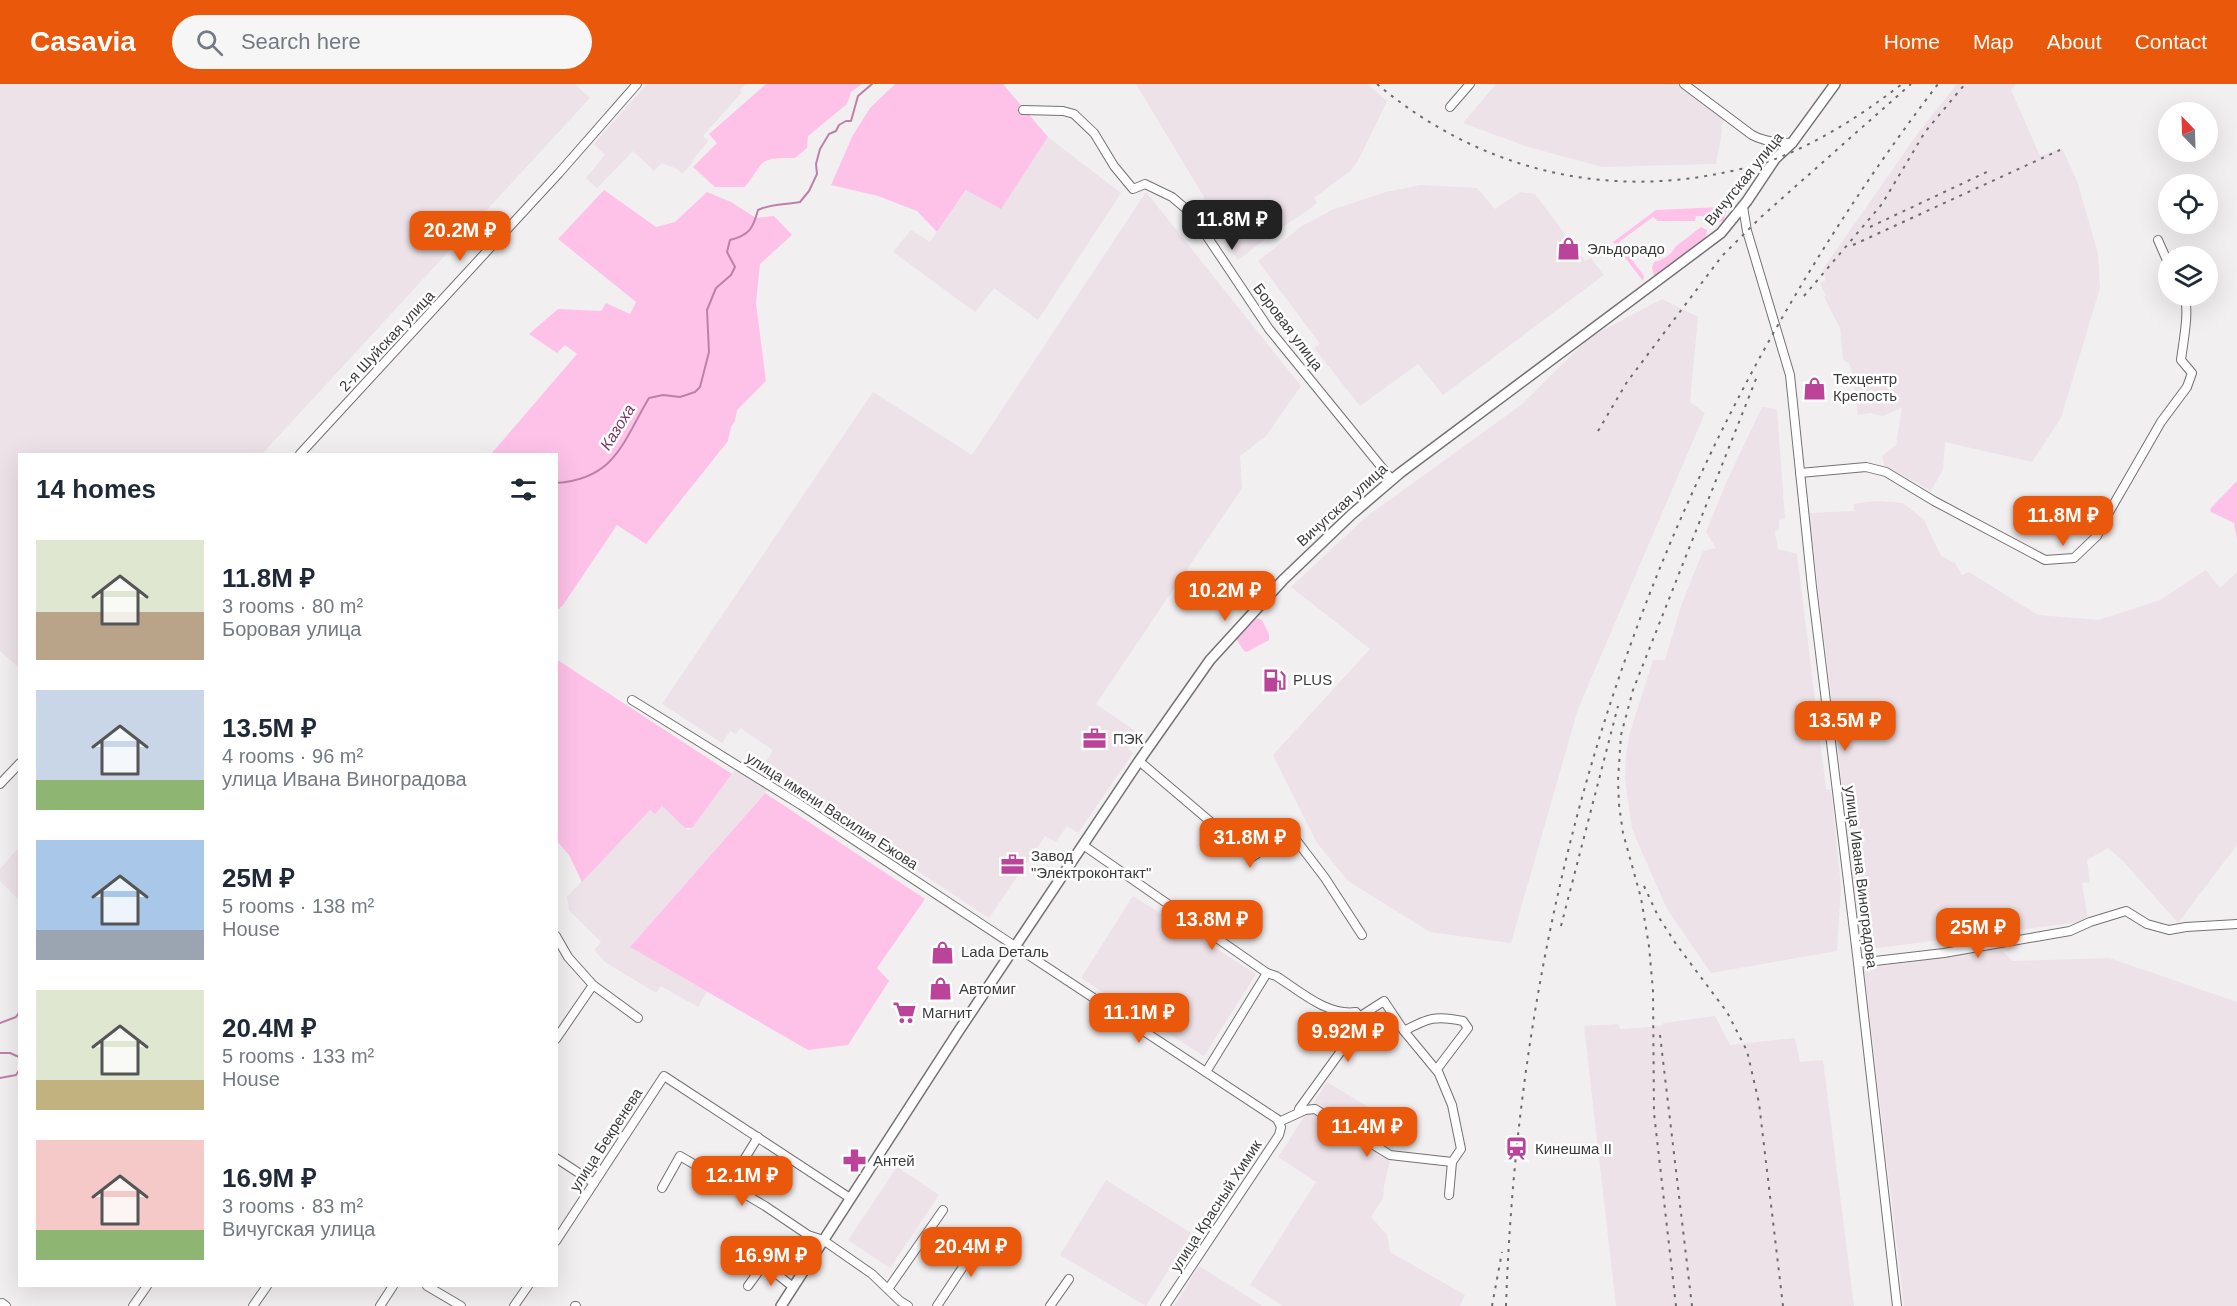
<!DOCTYPE html>
<html lang="en">
<head>
<meta charset="utf-8">
<style>
	:root { --surface:#fff; --page:#f6f6f7; --text:#1f2937; --muted:#747a83; --accent:#ea580c }
	body { margin:0; font-family:Arial,sans-serif; background:var(--page); color:var(--text); height:100vh; display:flex; flex-direction:column; font-size:22px; white-space:nowrap }
	* { box-sizing:border-box; margin:0 }
	p { font-size:20px; color:var(--muted) }
	.icon { flex:none; width:33px; height:33px; fill:none; stroke:currentColor; stroke-width:2; stroke-linecap:round; stroke-linejoin:round }
	.map { position:relative; flex:1; overflow:hidden }
	.sheet { position:absolute; left:18px; top:369px; width:540px; height:834px; display:flex; flex-direction:column; background:var(--surface); border-radius:0px; box-shadow:0 6px 24px #0002 }
	.sheet>* { flex:none }
	.needle { width:39px; rotate:337deg }
	.tools { position:absolute; left:2158px; top:18px; display:grid; gap:12px }
	.tools a { display:grid; place-items:center; width:60px; height:60px; border-radius:50%; background:var(--surface); box-shadow:0 6px 24px #0002; font-size:30px }
	.price { position:absolute; translate:-50% -51px; padding:0 14px; border-radius:12px; background:var(--accent); color:#fff; font-size:20px; line-height:39px; filter:drop-shadow(0 2px 3px #0008) }
	.price::after { content:''; position:absolute; left:50%; top:36px; width:18px; height:14px; margin-left:-9px; background:inherit; clip-path:polygon(0 0,100% 0,50% 100%) }
	.price.on { background:#222; color:#fff }
	ul { padding:0; list-style:none }
	li { display:flex; align-items:center; gap:18px; height:150px; padding:0 18px }
	li span { display:grid; place-items:center; flex:none; width:168px; height:120px; border-radius:0px; color:#555 }
	li>.icon { margin-inline-start:auto }
	span .icon { width:72px; height:72px; fill:#fffc; stroke-width:1 }
	li b { font-size:26px }
	h2 { display:flex; justify-content:space-between; align-items:center; height:72px; padding:0 18px; font-size:26px }
	header { display:flex; align-items:center; gap:36px; box-sizing:border-box; height:84px; padding:0 30px; background:var(--accent); color:#fff }
	header strong { font-size:28px }
	nav { display:flex; gap:33px; margin-inline-start:auto; font-size:21px }
	.search { width:420px; height:54px; background:var(--page); display:flex; align-items:center; gap:15px; box-sizing:border-box; padding:0 21px; border-radius:33px; color:var(--muted); font-size:22px }
	.map>svg:first-child { display:block }
	.built { fill:#ece2e8 }
	.green { fill:#fec2e8 }
	.lines { fill:none; stroke-linecap:round; stroke-linejoin:round }
	.stream { stroke:#bd81a8; stroke-width:2 }
	.minor-casing { stroke:#757274; stroke-width:10 }
	.major-casing { stroke:#757274; stroke-width:12 }
	.minor { stroke:#fff; stroke-width:8 }
	.major { stroke:#fff; stroke-width:9 }
	.rail { stroke:#6d6b6d; stroke-width:2; stroke-dasharray:3 6; stroke-linecap:butt }
	.labels { text-anchor:middle; stroke-width:5; stroke-linejoin:round; paint-order:stroke }
	.street-label { font-size:15px; fill:#3d3c3d; stroke:#fff }
	.poi-label { font-size:15px; fill:#3d3c3d; stroke:#fff; text-anchor:start }
	.water-label { font-size:16px; font-style:italic; fill:#7e3569; stroke:#fff }
</style>
</head>
<body>
<header>
<strong>Casavia</strong>
<div class="search"><svg class="icon" aria-label="search" viewBox="0 0 24 24"><circle cx="10" cy="10" r="6"/><path d="M15 15l6 6"/></svg>Search here</div>
<nav><a>Home</a><a>Map</a><a>About</a><a>Contact</a></nav>
</header>
<div class="map">
<svg width="2237" height="1222" viewBox="0 0 2237 1222">
	<rect width="100%" height="100%" fill="#f2eff1"/>
	<g class="built">
		<path d="M0,0h575l15,14 -328,356h-242l-1,214 -19,-17z"/>
		<path d="M647,0h99l-6,6 2,2 -39,44 5,5 -16,20 1,1 -11,12 -5,-5 -15,-6 -8,8 -21,-20 -36,37 -11,-10 19,-23 -11,-11z"/>
		<path d="M1136,0h231l20,17 -29,60 -8,10 -36,27 3,5 -9,7 -36,24 -34,26 -36,-49 2,-14z"/>
		<path d="M1496,0h182l47,35 -4,7 1,5 -6,33 -114,3 -77,-21 -62,-23z"/>
		<path d="M1957,0h59l-5,6 29,66 22,-8 15,33 21,72 2,35 -39,130 -29,44 -87,-20 -2,27 -12,22 -39,-22 -7,-1 -3,-12 14,-11 6,-37 -20,8 -11,-3 -13,2 -6,-43 -3,-9 -6,-3 -3,-32 -16,-31 2,-1 -6,-13 6,-3 -3,-11 95,-136z"/>
		<path d="M1048,53l73,56 -83,127 -44,-32 -19,24 -82,-60 18,-22 19,12 37,-52 34,18z"/>
		<path d="M1421,101l56,3 18,21 25,-17 15,2 50,67 6,-3 13,17 -161,120 -25,-31 -58,42 -46,-58 6,-4 -62,-83 44,-35 32,-17 52,-17z"/>
		<path d="M1146,108l155,194 -35,50 -26,20 2,32 -146,216 42,29 -10,16 5,4 -55,80 -11,-7 -11,16 -11,-6 -56,82 -227,-150 11,-18 -33,-22 -4,6 -6,-3 -8,12 -60,-39 211,-312 99,63z"/>
		<path d="M1662,215l36,18 -8,85 15,11 -127,296 -67,234 -81,-11 -82,-51 -31,-38 -44,-88 97,-106 -79,-62 75,-70 155,-112 69,-68z"/>
		<path d="M1762,323l15,2 8,110 -6,1v9l-4,3 3,17 19,5 29,235 5,1 10,97 -4,64 -126,22 -44,-64 -26,-59 -9,-22 -4,-27 -3,-22 1,-23 3,-20 24,-76h12l16,-54 22,-55 13,-3 -10,-16 20,-49z"/>
		<path d="M1876,417l27,2 21,17 17,36 14,7 7,12 7,-3 69,43 61,5 61,-20 46,-30 14,18 17,-16v273l-59,78 -55,-62 -15,-13 -21,12 3,22 -8,1 6,38 -226,29 -53,-437 45,-2v-7z"/>
		<path d="M735,686l32,20 -137,157 77,45 -9,15 -37,-21 -5,7 -51,-31 -11,-12 7,-8 -32,-32 -2,-13 83,-87 12,-4 23,22 3,2 4,-2z"/>
		<path d="M19,763v53l-19,-19v-12z"/>
		<path d="M1133,812l123,78 -52,82 -123,-78z"/>
		<path d="M1981,865l22,2 9,10 97,-3 128,44v304h-333l-40,-338 107,-15z"/>
		<path d="M1715,932l15,29 65,-7 5,24 23,-2 31,246h-238l-32,-280 34,-2 2,5 30,-2 13,-2v-2z"/>
		<path d="M1327,998l46,28 -1,11 24,15 -12,50 -1,12 -12,19 16,18 3,17 75,43 -5,11h-177l-33,-21 66,-103 -38,-25z"/>
		<path d="M897,1083l42,28 -49,73 -42,-28z"/>
		<path d="M1106,1096l85,53 -45,73 -86,-51z"/>
		<path d="M1199,1182l62,39 1,1h-88z"/>
	</g>
	<g class="green">
		<path d="M766,0h96l-11,8 -4,12 -39,32 -1,12 -12,10c-38,0 -29,2 -50,29h-30l-22,-20 24,-24 -8,-9z"/>
		<path d="M895,0h108l45,53 -47,72 -35,-19 -29,42 -20,-21 -39,-15 -47,-11 22,-50 17,-27z"/>
		<path d="M604,106l52,37 19,-5 32,-30 24,10 25,16 18,-2 18,19 -32,29 -4,39 10,78 -29,29 -2,11 -4,6 -3,14 -82,103 -29,-19 -54,80 -6,6 -1,-157h-65l86,-100 -12,-9 -8,8 -28,-19 29,-25 43,2 5,-8 24,11 6,-12 -78,-63z"/>
		<path d="M1721,123l5,4 -2,10 -12,2 -8,-3 -2,-4h-6l-1,5h-37l-5,-4 -34,25 25,34 -1,5 -30,-39 43,-32z"/>
		<path d="M1701,143l6,3 -1,7 -48,38 -4,1 -2,-9 2,-5c8,-2 17,-6 21,-15z"/>
		<path d="M2237,397v58l-3,-16 -23,-11 -1,-3z"/>
		<path d="M1257,534l5,2 7,14v6l-22,12 -3,-1 -7,-11 1,-5z"/>
		<path d="M556,575l176,115 -40,54h-7l-23,-22 -7,8 -5,-4 -68,72 -13,-27 -12,-14z"/>
		<path d="M765,709l160,106 -48,69 12,13 -41,64 -40,5 -178,-103z"/>
	</g>
	<g class="lines">
		<g class="stream">
			<path d="M556,399c60,-4 67,-42 93,-85l14,-3 17,2 15,-5 5,-5 9,-35 -2,-42 9,-22 15,-13 4,-8 -8,-15 3,-12c20,-5 23,-12 28,-30 14,-7 27,-5 42,-8l9,-11 8,-17 -1,-10 4,-15 9,-15 7,-3 3,-6 7,-4h5l7,-25 14,-12"/>
			<path d="M0,939l16,-6 4,-6"/>
			<path d="M0,969h10l9,4 1,2"/>
			<path d="M0,994l16,-3 4,-6"/>
		</g>
		<defs>
			<g id="minor">
				<path d="M1684,0l68,51c13,7 26,8 40,8"/>
				<path d="M1450,23l20,-23"/>
				<path d="M1023,26l40,1 11,3 20,19 20,33 19,23 12,-5 27,13 20,17 77,115 123,151"/>
				<path d="M1743,123l4,24 43,144 22,212 46,376 39,343"/>
				<path d="M2158,156l11,25"/>
				<path d="M300,370l259,-281 78,-89"/>
				<path d="M1800,389l66,-6 20,5 48,29 111,59 29,-2 23,-22 11,-22 53,-92 26,-35 5,-14 -11,-13c2,-17 9,-50 3,-64"/>
				<path d="M632,616l169,105 476,314 4,8 -2,8 -114,171"/>
				<path d="M1139,677l113,96 38,-25 35,46 37,57"/>
				<path d="M0,700l20,-21"/>
				<path d="M1083,761l184,128 9,3c24,15 51,40 80,36l6,10 -63,87"/>
				<path d="M556,852l12,21 25,28 45,33"/>
				<path d="M1858,879l86,-10 126,-22 20,-9 36,-11 21,13 22,6 17,-3 51,-3"/>
				<path d="M1359,933l25,-16 20,30c24,-13 32,-16 59,-10l5,7 -31,41 15,36 9,44 -9,13"/>
				<path d="M1404,947l33,40"/>
				<path d="M556,955l37,-54"/>
				<path d="M1206,988l61,-99"/>
				<path d="M1279,1038l26,-12 10,-1 75,46 62,7 -3,33"/>
				<path d="M556,1074l38,25"/>
				<path d="M729,1100l29,-47"/>
				<path d="M662,1104l18,-32 85,50 43,29 15,5 49,34 28,27 8,5"/>
				<path d="M556,1157l108,-165 186,122"/>
				<path d="M427,1202l34,20"/>
				<path d="M748,1202l13,-18 17,7 15,12"/>
				<path d="M888,1205l55,-79"/>
				<path d="M2,1219l4,3"/>
				<path d="M133,1222l14,-20"/>
				<path d="M253,1222l14,-20"/>
				<path d="M380,1222l13,-20"/>
				<path d="M514,1222l14,-20"/>
				<path d="M575,1222h1"/>
				<path d="M937,1222l47,-71"/>
				<path d="M1050,1222l19,-27"/>
			</g>
			<path id="major" d="M781,1222l177,-274 181,-271 71,-101 73,-80 68,-65 49,-42 321,-240 26,-32 28,-42 17,-16 43,-59"/>
		</defs>
		<use href="#minor" class="minor-casing"/>
		<use href="#major" class="major-casing"/>
		<use href="#minor" class="minor"/>
		<use href="#major" class="major"/>
		<g class="rail">
			<path d="M1377,0c95,80 213,113 335,91 21,-4 45,-9 66,-17 45,-18 85,-44 124,-74"/>
			<path d="M1870,143l121,-57"/>
			<path d="M1853,161l207,-95"/>
			<path d="M1804,212l78,-92 43,-72 40,-48"/>
			<path d="M1598,347l29,-49 95,-126 39,-39 150,-133"/>
			<path d="M1644,802l14,30 18,28 51,68 20,39 12,52 24,203"/>
			<path d="M1561,842l57,-220"/>
			<path d="M1660,951l32,271"/>
			<path d="M1492,1222l10,-54"/>
			<path d="M1506,1222c15,-450 158,-864 432,-1222"/>
			<path d="M1676,1222l-22,-193 -1,-122 -4,-45 -8,-48 -18,-65 -4,-28 -1,-25 3,-45 12,-45 125,-316"/>
		</g>
	</g>
	<defs>
		<symbol id="shop-bare" viewBox="-9 -9 18 18"><path d="M-5-2.5h2.3a2.7 3.5 0 0 1 5.4 0H5L5.5 6h-11ZM-1.5-2.5h3a1.5 2.3 0 0 0-3 0Z" fill="#bb4399" stroke="#fff" stroke-width="2.5" paint-order="stroke"/></symbol>
		<symbol id="fuel-bare" viewBox="-9 -9 18 18"><path d="M-5.5-6h7V0h2V4h1.3V-2.5L3-4.5l.8-.8L6-3V5H2.5V1h-1V6h-7ZM-4.2-4.7v3.2H.2V-4.7Z" fill="#bb4399" stroke="#fff" stroke-width="2.5" paint-order="stroke"/></symbol>
		<symbol id="office-bare" viewBox="-9 -9 18 18"><path d="M-6-3h4V-5.5h4V-3h4V5H-6ZM-1-4.5V-3h2v-1.5ZM-6 0V1H6V0Z" fill="#bb4399" stroke="#fff" stroke-width="2.5" paint-order="stroke"/></symbol>
		<symbol id="supermarket-bare" viewBox="-9 -9 18 18"><path d="M-6-5.5h2.5l.6 2H6L4.5 2H-2.5L-4.4-4H-6ZM-1.5 3.2a1.3 1.3 0 1 0 .1 0ZM3 3.2a1.3 1.3 0 1 0 .1 0Z" fill="#bb4399" stroke="#fff" stroke-width="2.5" paint-order="stroke"/></symbol>
		<symbol id="station-bare" viewBox="-9 -9 18 18"><path d="M-3-6H3Q5-6 5-4V2Q5 4 3 4L4.5 6H3L1.5 4h-3L-3 6H-4.5L-3 4Q-5 4-5 2V-4Q-5-6-3-6ZM-3.5-4v3h7v-3ZM-3.5 1v1.5H-2V1ZM2 1v1.5H3.5V1Z" fill="#bb4399" stroke="#fff" stroke-width="2.5" paint-order="stroke"/></symbol>
		<symbol id="pharmacy-bare" viewBox="-9 -9 18 18"><path d="M-2-6h4v4h4v4h-4v4h-4v-4h-4v-4h4Z" fill="#bb4399" stroke="#fff" stroke-width="2.5" paint-order="stroke"/></symbol>
	</defs>
	<g fill-rule="evenodd">
		<use href="#shop-bare" x="1552" y="148" width="33" height="33"/>
		<use href="#shop-bare" x="1798" y="288" width="33" height="33"/>
		<use href="#fuel-bare" x="1258" y="580" width="33" height="33"/>
		<use href="#office-bare" x="1078" y="638" width="33" height="33"/>
		<use href="#office-bare" x="996" y="764" width="33" height="33"/>
		<use href="#shop-bare" x="926" y="852" width="33" height="33"/>
		<use href="#shop-bare" x="924" y="888" width="33" height="33"/>
		<use href="#supermarket-bare" x="888" y="912" width="33" height="33"/>
		<use href="#station-bare" x="1500" y="1048" width="33" height="33"/>
		<use href="#pharmacy-bare" x="838" y="1060" width="33" height="33"/>
	</g>
	<g class="labels">
		<g class="street-label">
			<text transform="translate(1744 95) rotate(-51)" y="5">Вичугская улица</text>
			<text transform="translate(1288 243) rotate(53)" y="5">Боровая улица</text>
			<text transform="translate(387 257) rotate(-47)" y="5">2-я Шуйская улица</text>
			<text transform="translate(1342 421) rotate(-42)" y="5">Вичугская улица</text>
			<text transform="translate(832 727) rotate(33)" y="5">улица имени Василия Ежова</text>
			<text transform="translate(1861 793) rotate(83)" y="5">улица Ивана Виноградова</text>
			<text transform="translate(606 1056) rotate(-57)" y="5">улица Бекренева</text>
			<text transform="translate(1216 1122) rotate(-57)" y="5">улица Красный Химик</text>
		</g>
		<g class="poi-label">
			<text x="1587" y="170">Эльдорадо</text>
			<text x="1833" y="300">Техцентр<tspan x="1833" dy="17">Крепость</tspan></text>
			<text x="1293" y="601">PLUS</text>
			<text x="1113" y="660">ПЭК</text>
			<text x="1031" y="777">Завод<tspan x="1031" dy="17">"Электроконтакт"</tspan></text>
			<text x="961" y="873">Lada Dеталь</text>
			<text x="959" y="910">Автомиг</text>
			<text x="922" y="934">Магнит</text>
			<text x="1535" y="1070">Кинешма II</text>
			<text x="873" y="1082">Антей</text>
		</g>
		<g class="water-label">
			<text transform="translate(617 343) rotate(-58)" y="6">Казоха</text>
		</g>
	</g>
</svg>
<div class="tools">
<a><svg class="needle" viewBox="-14 -14 28 28"><path d="M0-13l5 13h-10z" fill="#e53935"/><path d="M0 13l5-13h-10z" fill="#747a83"/></svg></a>
<a><svg class="icon" aria-label="locate" viewBox="0 0 24 24"><circle cx="12" cy="12" r="6"/><path d="M12 2v4M12 18v4M2 12h4M18 12h4"/></svg></a>
<a><svg class="icon" aria-label="layers" viewBox="0 0 24 24"><path d="M12 4l9 5-9 5-9-5zM3 14l9 5 9-5"/></svg></a>
</div>
<b class="price on" style="left:1232px;top:167px">11.8M ₽</b>
<b class="price" style="left:460px;top:178px">20.2M ₽</b>
<b class="price" style="left:2063px;top:463px">11.8M ₽</b>
<b class="price" style="left:1225px;top:538px">10.2M ₽</b>
<b class="price" style="left:1845px;top:668px">13.5M ₽</b>
<b class="price" style="left:1250px;top:785px">31.8M ₽</b>
<b class="price" style="left:1212px;top:867px">13.8M ₽</b>
<b class="price" style="left:1978px;top:875px">25M ₽</b>
<b class="price" style="left:1139px;top:960px">11.1M ₽</b>
<b class="price" style="left:1348px;top:979px">9.92M ₽</b>
<b class="price" style="left:1367px;top:1074px">11.4M ₽</b>
<b class="price" style="left:742px;top:1123px">12.1M ₽</b>
<b class="price" style="left:971px;top:1194px">20.4M ₽</b>
<b class="price" style="left:771px;top:1203px">16.9M ₽</b>
<section class="sheet">
<h2>14 homes<svg class="icon" aria-label="filters" viewBox="0 0 24 24"><path d="M4 7h16M4 17h16"/><circle cx="9" cy="7" r="2"/><circle cx="15" cy="17" r="2"/></svg></h2>
<ul>
<li><span style="background:linear-gradient(#dfe7d0 60%,#b9a48a 0)"><svg class="icon" aria-label="home" viewBox="0 0 24 24"><path d="M3 11l9-7 9 7M6 9v11h12V9"/></svg></span><div><b>11.8M ₽</b><p>3 rooms · 80 m²</p><p>Боровая улица</p></div></li>
<li><span style="background:linear-gradient(#c9d6e8 75%,#8fb573 0)"><svg class="icon" aria-label="home" viewBox="0 0 24 24"><path d="M3 11l9-7 9 7M6 9v11h12V9"/></svg></span><div><b>13.5M ₽</b><p>4 rooms · 96 m²</p><p>улица Ивана Виноградова</p></div></li>
<li><span style="background:linear-gradient(#a9c7e8 75%,#9aa5b1 0)"><svg class="icon" aria-label="home" viewBox="0 0 24 24"><path d="M3 11l9-7 9 7M6 9v11h12V9"/></svg></span><div><b>25M ₽</b><p>5 rooms · 138 m²</p><p>House</p></div></li>
<li><span style="background:linear-gradient(#dfe7d0 75%,#c2b280 0)"><svg class="icon" aria-label="home" viewBox="0 0 24 24"><path d="M3 11l9-7 9 7M6 9v11h12V9"/></svg></span><div><b>20.4M ₽</b><p>5 rooms · 133 m²</p><p>House</p></div></li>
<li><span style="background:linear-gradient(#f6c9c9 75%,#8fb573 0)"><svg class="icon" aria-label="home" viewBox="0 0 24 24"><path d="M3 11l9-7 9 7M6 9v11h12V9"/></svg></span><div><b>16.9M ₽</b><p>3 rooms · 83 m²</p><p>Вичугская улица</p></div></li>
</ul>
</section>
</div>
</body>
</html>
